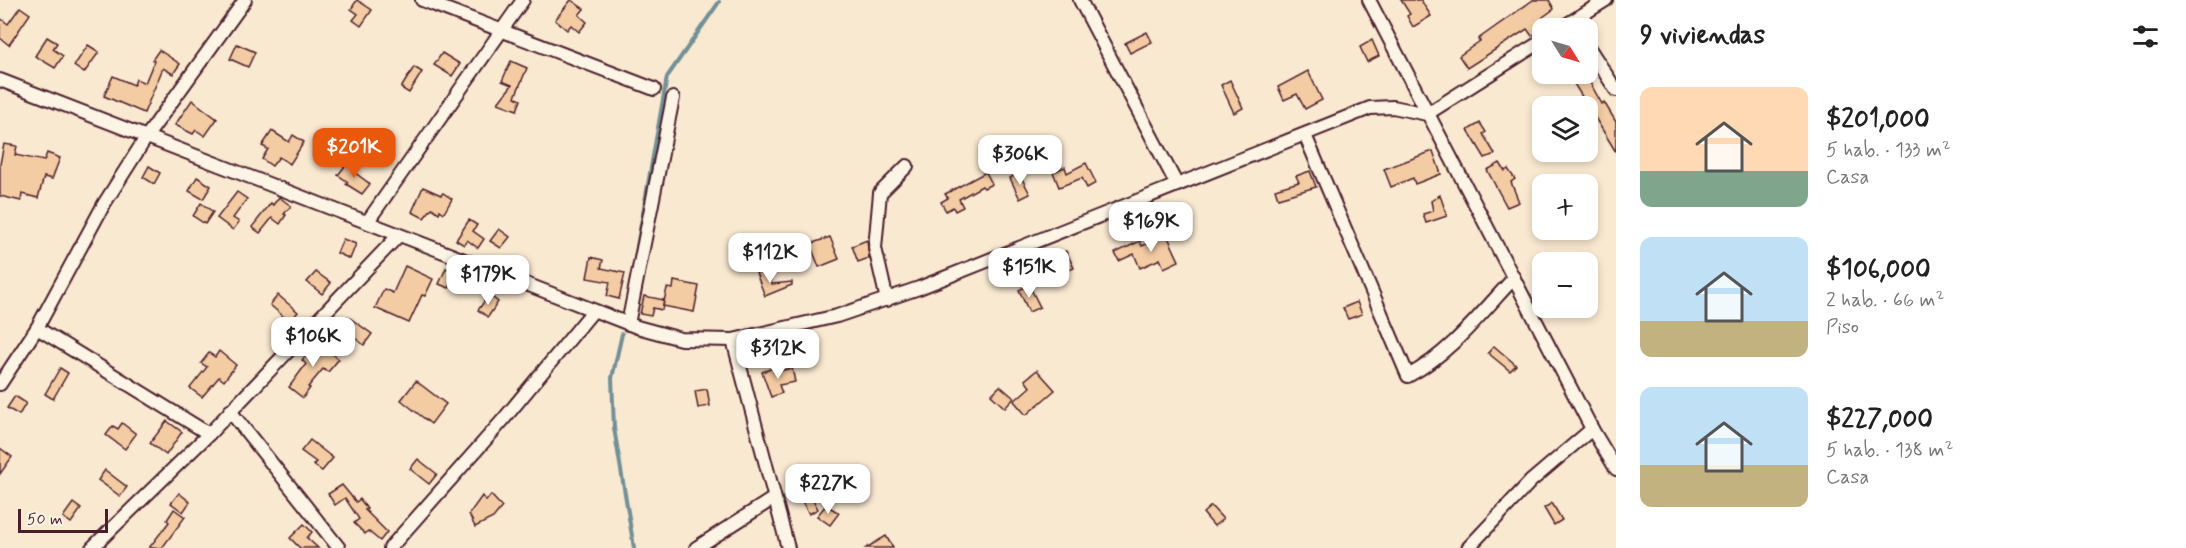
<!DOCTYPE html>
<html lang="es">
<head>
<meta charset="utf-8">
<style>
	:root { --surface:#fff; --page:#f2f2f2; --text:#222; --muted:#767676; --accent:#ea580c }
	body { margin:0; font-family:Mynerve,sans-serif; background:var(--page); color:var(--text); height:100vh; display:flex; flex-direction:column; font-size:22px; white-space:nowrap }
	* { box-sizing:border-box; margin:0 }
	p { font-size:20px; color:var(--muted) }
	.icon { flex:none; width:33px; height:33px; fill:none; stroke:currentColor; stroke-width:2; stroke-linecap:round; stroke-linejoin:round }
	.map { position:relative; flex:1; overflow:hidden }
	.side { display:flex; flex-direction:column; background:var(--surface); width:570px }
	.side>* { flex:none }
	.needle { width:39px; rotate:127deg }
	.fabs { position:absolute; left:1532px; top:18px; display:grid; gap:12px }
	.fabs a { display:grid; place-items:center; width:66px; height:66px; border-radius:12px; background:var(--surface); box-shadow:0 3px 9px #0003; font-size:30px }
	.scale { position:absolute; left:18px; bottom:15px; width:90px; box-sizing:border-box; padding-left:6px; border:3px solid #4a1f2b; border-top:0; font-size:16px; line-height:21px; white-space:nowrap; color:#4a1f2b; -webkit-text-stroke:4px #fcf5e5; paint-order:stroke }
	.price { position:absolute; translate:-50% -51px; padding:0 14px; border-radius:12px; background:#fff; color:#222; font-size:20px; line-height:39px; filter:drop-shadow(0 2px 3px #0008) }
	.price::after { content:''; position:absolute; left:50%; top:36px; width:18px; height:14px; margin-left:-9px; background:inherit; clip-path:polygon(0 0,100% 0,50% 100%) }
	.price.selected { background:var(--accent); color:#fff }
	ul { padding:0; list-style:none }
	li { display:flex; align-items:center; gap:18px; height:150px; padding:0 24px }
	li span { display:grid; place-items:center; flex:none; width:168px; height:120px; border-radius:12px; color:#555 }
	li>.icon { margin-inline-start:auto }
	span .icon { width:72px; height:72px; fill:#fffc; stroke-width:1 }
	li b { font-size:26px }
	h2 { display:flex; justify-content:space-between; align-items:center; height:72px; padding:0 24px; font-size:26px }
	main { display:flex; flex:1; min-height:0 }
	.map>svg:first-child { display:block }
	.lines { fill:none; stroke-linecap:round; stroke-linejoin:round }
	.stream { stroke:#709098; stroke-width:4 }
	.building { fill:#f4cca3; stroke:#4a1f2b; stroke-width:1.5 }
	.minor-casing { stroke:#4a1f2b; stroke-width:16 }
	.minor { stroke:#fcf5e5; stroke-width:12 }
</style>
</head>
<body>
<main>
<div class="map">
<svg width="1616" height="548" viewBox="0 0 1616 548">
	<rect width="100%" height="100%" fill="#fae9d1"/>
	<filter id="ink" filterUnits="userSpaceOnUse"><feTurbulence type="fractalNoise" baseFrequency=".0167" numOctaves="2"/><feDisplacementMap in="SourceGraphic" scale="12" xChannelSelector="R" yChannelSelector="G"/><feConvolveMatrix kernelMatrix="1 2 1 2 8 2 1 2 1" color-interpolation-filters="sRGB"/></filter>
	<g filter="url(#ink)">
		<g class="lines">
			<g class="stream">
				<path d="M633,269l34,-192 52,-75"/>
				<path d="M622,334l-10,44 2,50 20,120"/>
			</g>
		</g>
		<g class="building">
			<path d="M357,0l15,10 -11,16 -8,-6 5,-6 -7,-5z"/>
			<path d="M571,0l13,9 -5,6 8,7 -8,10 -8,-7 -4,5 -12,-10z"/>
			<path d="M1401,0h20l10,16 -18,11 -6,-11 3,-2z"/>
			<path d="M1533,0h16l5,9 -11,8 3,9 -14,10 -5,-7 -60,39 -8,-12 21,-15 -2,-2z"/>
			<path d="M20,7l10,7 -21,31 -9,-7v-20l8,6z"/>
			<path d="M1147,32l5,10 -22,11 -5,-10z"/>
			<path d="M47,37l10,6 -4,6 10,7 -8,12 -20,-12z"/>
			<path d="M1372,40l7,16 -12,6 -7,-15z"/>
			<path d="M237,44l18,8 -7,15 -18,-8z"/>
			<path d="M88,45l11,7 -15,21 -10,-7z"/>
			<path d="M159,50l21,14 -7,10 -10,-6 -19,45 -40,-17 9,-20 21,9 2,-6 9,4 9,-22 -2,-1z"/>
			<path d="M442,53l18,11 -8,12 -18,-11z"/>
			<path d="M511,61l16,7 -12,29 6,3 -4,10 -19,-7 14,-18 -10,-4z"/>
			<path d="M414,67l8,5 -13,21 -8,-5z"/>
			<path d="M1308,71l14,29 -17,9 -8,-15 -13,6 -6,-13z"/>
			<path d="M1568,74h17l17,30 2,-2 12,20v30z"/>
			<path d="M1230,80l13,28 -9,5 -13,-28z"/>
			<path d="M192,100l25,19 -12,17 -9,-6 -3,4 -18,-9z"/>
			<path d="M1480,123l6,9 -3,2 12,20 -10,4 -17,-28z"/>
			<path d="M272,131l17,11 4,-7 11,7 -14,22 -11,-7 -7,9 -10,-7 6,-10 -6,-3z"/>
			<path d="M4,144l13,2 -2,9 29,6 3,-8 13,5 -8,21 -8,-2 -6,21 -16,-4 -1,7 -21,-5v-32z"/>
			<path d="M1433,151l8,23 -26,10 -2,-6 -22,9 -7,-18z"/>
			<path d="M348,162l9,7 -3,3 16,12 -8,10 -16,-10 2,-2 -10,-7z"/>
			<path d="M1086,163l10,20 -9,5 -5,-10 -23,9 -6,-15 12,-5 2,6z"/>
			<path d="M1500,163l5,8 3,-2 7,10 -4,3 8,20 -12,5 -20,-37z"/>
			<path d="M149,166l11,7 -6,11 -11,-7z"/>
			<path d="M1310,171l6,16 -38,11 -3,-9 24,-7 -3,-6z"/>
			<path d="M986,172l6,12 -8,4 -2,-2 -23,13 4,8 -8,4 -2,-4 -7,4 -5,-9 7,-4 -3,-4z"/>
			<path d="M1019,173l11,21 -10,5 -10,-21z"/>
			<path d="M197,177l14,9 -8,13 -14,-8z"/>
			<path d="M423,187l18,8 2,-2 9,6 -8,14 -4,-3 -1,3 -7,-5 -8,10 -12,-6z"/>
			<path d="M237,192l10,7 -14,19 6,4 -6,8 -16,-12z"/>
			<path d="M1440,195l7,21 -21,7 -3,-9 10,-3 -2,-10z"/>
			<path d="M279,197l12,9 -7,8 2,1 -6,9 -8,-6 -12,15 -8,-6 19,-24 2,2z"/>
			<path d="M201,203l12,9 -8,12 -12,-8z"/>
			<path d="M469,220l8,5 -4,6 11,8 -6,9 -11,-8 -3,5 -8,-5z"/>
			<path d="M499,229l11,8 -9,11 -11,-7z"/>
			<path d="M1167,235l12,26 -15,7 -4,-9 -20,9 -6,-14 -15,7 -4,-8 25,-12 2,5z"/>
			<path d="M830,237l9,22 -20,8 -9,-23z"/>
			<path d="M343,239l13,5 -6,15 -13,-6z"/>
			<path d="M867,240l2,18 -11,4 -6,-16z"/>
			<path d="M1066,251l8,17 -9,4 -8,-17z"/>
			<path d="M591,257l12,3 -2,8 24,5 -6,26 -12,-3 3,-14 -23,-4z"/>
			<path d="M405,266l28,13 -8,17 -3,-1 -13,28 -34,-15 9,-19 9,4z"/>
			<path d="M446,268l11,4 -8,16 -10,-4z"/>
			<path d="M766,269l6,15 20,-2v3l-27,11 -9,-23z"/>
			<path d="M316,272l15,11 -9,11 -15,-12z"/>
			<path d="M674,281l25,5 -5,26 -31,-6 4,-18 6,1z"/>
			<path d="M1029,285l11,22 -11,5 -10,-22z"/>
			<path d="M278,295l20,17 -8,10 -20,-17z"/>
			<path d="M489,295l9,7 -10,15 -10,-7z"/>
			<path d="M644,296l20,4 -2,10 -9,-2 -2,8 -11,-2z"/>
			<path d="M1357,302l5,12 -14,5 -5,-11z"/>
			<path d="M347,316l25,18 -8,11 -25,-19z"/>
			<path d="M317,342l22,17 -11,13 -5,-3 -15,18 2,1 -7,10 -14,-11 17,-23 -4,-4z"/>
			<path d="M1494,346l22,19 -6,6 -22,-18z"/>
			<path d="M219,351l17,14 -12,16 -5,-4 -17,20 -12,-9 17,-21 -6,-4 8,-10 6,4z"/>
			<path d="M60,368l8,5 -15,26 -8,-5z"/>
			<path d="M773,368l1,4 18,-4 3,14 -16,3 3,8 -11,4 -9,-25z"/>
			<path d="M1037,370l18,20 -29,25 -12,-14 16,-14 -5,-7z"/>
			<path d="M416,381l30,23 -15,20 -30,-24z"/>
			<path d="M1000,386l14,12 -9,10 -14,-13z"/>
			<path d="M707,389l3,17 -12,2 -3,-17z"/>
			<path d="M15,396l11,7 -7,12 -12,-7z"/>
			<path d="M167,421l15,11 -16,23 -16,-12z"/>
			<path d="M122,423l14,11 -11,15 -19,-14 7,-9 5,3z"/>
			<path d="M310,440l23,18 -11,13 -9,-6 3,-3 -15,-11z"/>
			<path d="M0,448l12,9 -12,17z"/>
			<path d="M418,459l19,15 -8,10 -19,-15z"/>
			<path d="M105,470l22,17 -7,9 -22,-16z"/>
			<path d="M342,485l14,17 4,-3 7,10 -2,1 22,22 -7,9 -12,-10 -3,3 -11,-11 5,-4 -14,-21 -10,7 -7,-11z"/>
			<path d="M179,493l11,9 -7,10 -12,-9z"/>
			<path d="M491,495l11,12 -9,11 -18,9 -6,-13 13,-18 4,5z"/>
			<path d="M811,496l7,13 -9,5 -7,-13z"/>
			<path d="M73,503l8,6 -10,14 -8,-6z"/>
			<path d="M1552,503l10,17 -8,5 -10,-17z"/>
			<path d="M826,505l13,8 -9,12 -13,-9z"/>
			<path d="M1211,506l12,13 -9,7 -11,-13z"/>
			<path d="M174,509l11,8 -23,31h-13l20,-26 -2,-2z"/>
			<path d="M304,524l8,8 -5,6 11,10h-18l-10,-10z"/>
			<path d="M886,536l7,12h-27z"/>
		</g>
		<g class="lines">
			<defs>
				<g id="minor">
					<path d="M422,0l232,89"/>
					<path d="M1080,0l97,185"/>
					<path d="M1369,0l223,429 24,40"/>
					<path d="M1561,28l45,-28"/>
					<path d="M1587,45l29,45"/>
					<path d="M0,80l637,247 44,12 52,1 104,-24 82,-28 451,-180 23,-1 34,7 115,-73"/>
					<path d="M1305,135l103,241c43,-23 73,-63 106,-98"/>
					<path d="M368,221l155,-221"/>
					<path d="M887,300l-12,-52 5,-55 27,-27"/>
					<path d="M628,324l45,-226"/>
					<path d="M37,328l67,-124 43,-68 98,-136"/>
					<path d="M733,340l55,208"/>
					<path d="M0,384l37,-56 172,106"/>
					<path d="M230,411l109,137"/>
					<path d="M92,548l117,-114 189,-198"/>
					<path d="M390,548l113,-128 90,-109"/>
					<path d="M696,548l78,-50"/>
					<path d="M1468,548l63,-67 61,-52"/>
				</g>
			</defs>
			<use href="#minor" class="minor-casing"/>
			<use href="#minor" class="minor"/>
		</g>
	</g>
</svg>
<div class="fabs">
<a><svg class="needle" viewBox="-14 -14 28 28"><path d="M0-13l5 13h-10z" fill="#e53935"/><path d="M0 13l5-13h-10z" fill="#767676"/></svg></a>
<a><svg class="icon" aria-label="layers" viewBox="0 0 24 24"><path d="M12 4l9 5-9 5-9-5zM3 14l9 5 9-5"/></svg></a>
<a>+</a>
<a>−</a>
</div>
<div class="scale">50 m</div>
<b class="price selected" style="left:354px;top:179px">$201K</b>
<b class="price" style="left:1020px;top:186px">$306K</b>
<b class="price" style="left:1151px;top:253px">$169K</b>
<b class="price" style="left:770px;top:284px">$112K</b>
<b class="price" style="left:1029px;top:299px">$151K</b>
<b class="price" style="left:488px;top:306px">$179K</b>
<b class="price" style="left:313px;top:368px">$106K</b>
<b class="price" style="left:778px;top:380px">$312K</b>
<b class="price" style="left:828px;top:515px">$227K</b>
</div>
<section class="side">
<h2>9 viviendas<svg class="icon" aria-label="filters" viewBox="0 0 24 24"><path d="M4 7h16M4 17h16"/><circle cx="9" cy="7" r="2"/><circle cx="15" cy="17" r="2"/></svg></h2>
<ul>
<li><span style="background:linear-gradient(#ffd9b3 70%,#7fa58c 0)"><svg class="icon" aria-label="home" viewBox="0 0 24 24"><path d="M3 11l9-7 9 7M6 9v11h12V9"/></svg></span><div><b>$201,000</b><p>5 hab. · 133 m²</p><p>Casa</p></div></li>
<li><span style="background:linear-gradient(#bfe0f5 70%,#c2b280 0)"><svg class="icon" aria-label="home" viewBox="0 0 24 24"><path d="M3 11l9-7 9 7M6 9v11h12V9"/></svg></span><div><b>$106,000</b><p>2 hab. · 66 m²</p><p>Piso</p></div></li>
<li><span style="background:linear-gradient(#bfe0f5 65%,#c2b280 0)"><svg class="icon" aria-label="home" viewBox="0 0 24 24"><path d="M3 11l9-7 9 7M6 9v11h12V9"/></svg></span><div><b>$227,000</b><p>5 hab. · 138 m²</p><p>Casa</p></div></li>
</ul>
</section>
</main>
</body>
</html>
